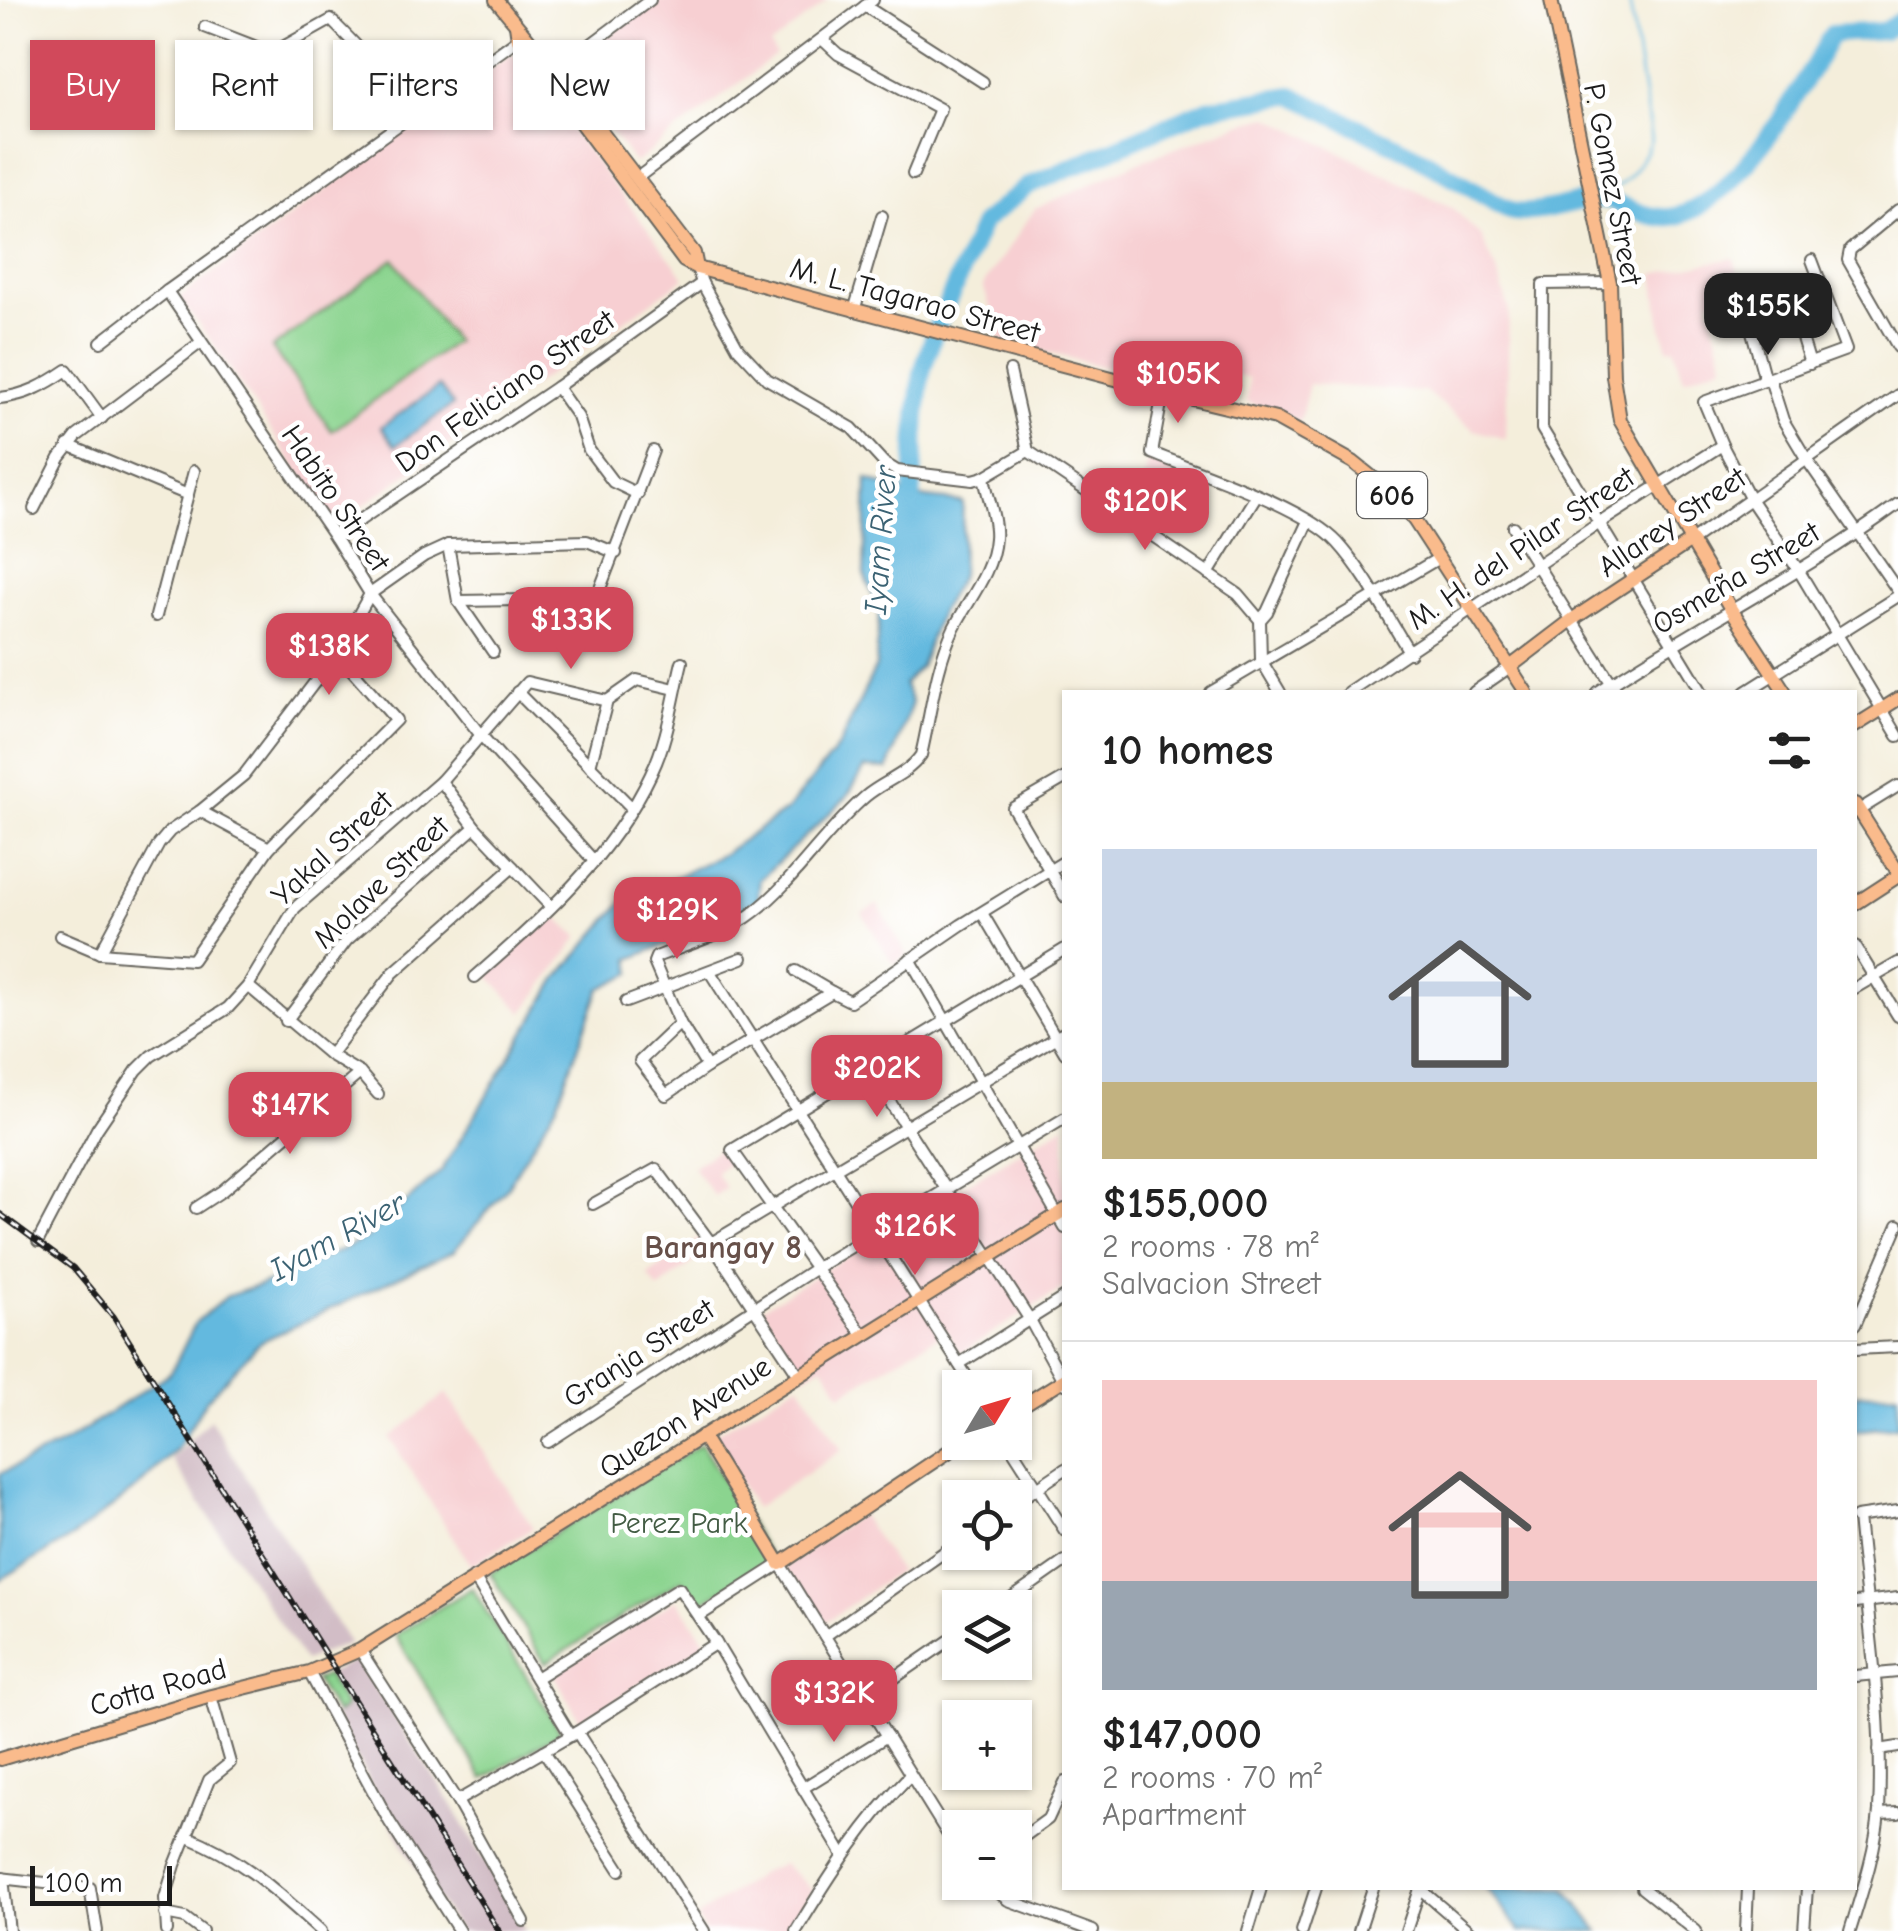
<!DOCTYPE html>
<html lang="en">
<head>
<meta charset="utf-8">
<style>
	:root { --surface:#fff; --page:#f2f2f2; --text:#222; --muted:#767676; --line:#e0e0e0; --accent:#d1495b }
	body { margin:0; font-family:"Comic Neue",sans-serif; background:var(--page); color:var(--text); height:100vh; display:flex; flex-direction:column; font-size:38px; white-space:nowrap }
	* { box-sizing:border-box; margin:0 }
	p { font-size:32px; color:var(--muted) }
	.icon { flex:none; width:55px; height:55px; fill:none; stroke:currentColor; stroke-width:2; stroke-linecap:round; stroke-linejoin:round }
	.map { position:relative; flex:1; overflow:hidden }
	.side { position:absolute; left:1062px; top:690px; width:795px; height:1200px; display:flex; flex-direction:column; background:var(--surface); border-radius:0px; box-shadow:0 2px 8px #0004 }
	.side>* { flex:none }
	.guide { position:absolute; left:30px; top:40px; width:882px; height:90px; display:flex; gap:20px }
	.needle { width:65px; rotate:52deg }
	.controls { position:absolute; left:942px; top:1370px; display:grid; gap:20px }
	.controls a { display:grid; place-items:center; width:90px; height:90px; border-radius:0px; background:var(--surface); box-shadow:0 2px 8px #0004; font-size:50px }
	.scale { position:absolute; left:30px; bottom:25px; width:142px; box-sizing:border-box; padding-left:10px; border:5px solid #1c1c1c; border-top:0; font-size:28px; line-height:35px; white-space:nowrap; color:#1c1c1c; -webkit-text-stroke:8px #fff; paint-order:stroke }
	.price { position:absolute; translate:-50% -85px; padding:0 22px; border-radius:20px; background:var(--accent); color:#fff; font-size:32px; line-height:65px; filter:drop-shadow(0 2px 5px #0008) }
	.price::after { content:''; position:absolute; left:50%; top:60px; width:30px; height:22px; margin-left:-15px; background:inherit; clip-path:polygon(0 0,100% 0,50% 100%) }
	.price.active { background:#222; color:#fff }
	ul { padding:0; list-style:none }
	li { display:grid; align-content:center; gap:20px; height:530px; padding:0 40px }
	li+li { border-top:2px solid var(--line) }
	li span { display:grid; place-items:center; height:310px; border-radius:0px; color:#555 }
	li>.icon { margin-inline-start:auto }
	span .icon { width:180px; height:180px; fill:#fffc; stroke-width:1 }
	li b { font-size:42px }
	h2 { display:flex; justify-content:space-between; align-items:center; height:120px; padding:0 40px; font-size:42px }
	.tag { padding:0 35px; border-radius:0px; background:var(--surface); box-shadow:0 2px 8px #0004; font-size:35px; line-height:90px }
	.tag.active { background:var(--accent); color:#fff }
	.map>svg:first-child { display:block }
	.built { fill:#f7cfd2 }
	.industrial { fill:#d2bdc6 }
	.green { fill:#8bd48f; stroke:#547856; stroke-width:2.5 }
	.water { fill:#63b9df; stroke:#406a7e; stroke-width:2.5 }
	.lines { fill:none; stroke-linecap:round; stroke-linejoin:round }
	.stream { stroke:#63b9df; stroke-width:2.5 }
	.river { stroke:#63b9df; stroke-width:18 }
	.minor-casing { stroke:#68665f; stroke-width:14 }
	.major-casing { stroke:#68665f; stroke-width:16 }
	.minor { stroke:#fff; stroke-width:10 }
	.major { stroke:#fabb8c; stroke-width:12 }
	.rail-casing { stroke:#1c1c1c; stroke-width:6 }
	.rail { stroke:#fff; stroke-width:2.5; stroke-dasharray:8; stroke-linecap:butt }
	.labels { text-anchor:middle; stroke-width:9; stroke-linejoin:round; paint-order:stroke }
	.shield { fill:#fff; stroke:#606060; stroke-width:2.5 }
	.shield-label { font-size:28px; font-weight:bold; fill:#1c1c1c }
	.street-label { font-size:30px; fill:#1c1c1c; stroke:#fff }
	.park-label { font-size:30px; fill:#435c44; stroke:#fff }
	.water-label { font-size:32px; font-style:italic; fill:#3c6374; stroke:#fff }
	.neighbourhood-label { font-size:32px; font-weight:bold; fill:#675049; stroke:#fff }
</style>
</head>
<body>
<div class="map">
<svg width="1898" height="1931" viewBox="0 0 1898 1931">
	<rect width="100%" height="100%" fill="#fff"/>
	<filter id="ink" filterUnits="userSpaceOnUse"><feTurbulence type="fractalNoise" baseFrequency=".01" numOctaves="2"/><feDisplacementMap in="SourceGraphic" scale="20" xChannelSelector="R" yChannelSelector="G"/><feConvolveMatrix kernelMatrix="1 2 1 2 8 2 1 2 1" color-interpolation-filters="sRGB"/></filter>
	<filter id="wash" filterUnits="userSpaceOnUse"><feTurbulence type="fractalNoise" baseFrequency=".0048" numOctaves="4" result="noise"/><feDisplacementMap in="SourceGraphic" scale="40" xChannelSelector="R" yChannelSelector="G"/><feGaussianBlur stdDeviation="2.25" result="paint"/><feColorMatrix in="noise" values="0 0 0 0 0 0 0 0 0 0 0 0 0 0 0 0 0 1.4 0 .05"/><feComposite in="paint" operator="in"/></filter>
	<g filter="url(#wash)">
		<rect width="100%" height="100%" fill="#f4eedb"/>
		<g class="built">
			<path d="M655,0h173l-58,46 6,9 -141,108 -72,-93z"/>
			<path d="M512,53l173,225 -351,248 -122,-184 -33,-44z"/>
			<path d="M1269,117l184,91 28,28 16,35 12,38 -3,130 -32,-9 -48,-38 -117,-8 -9,37 -53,-19 2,-24 -64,-8 -5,13 -27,-3 -153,-40 -17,-55 52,-76 96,-44 109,-41z"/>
			<path d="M1734,258l9,33 -34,10 15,63 -40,15 -10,-32 -6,2 -8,-29 -6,-46z"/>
			<path d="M1150,458l57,26 -20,37 -52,-13z"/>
			<path d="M878,904l29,51 -14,9 -31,-51z"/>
			<path d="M552,912l27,25 -56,76 -36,-39z"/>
			<path d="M1065,1125v162l-104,66 -15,-22 -105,63 -18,-29 -20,12 -41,-69z"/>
			<path d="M722,1146l10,14 -17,12 11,16 -12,8 -21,-29z"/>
			<path d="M700,1238l9,12 -51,39 -10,-14z"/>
			<path d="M799,1383l43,67 -87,58 -43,-72z"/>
			<path d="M446,1393l87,135 -62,38 -81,-128z"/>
			<path d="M860,1514l39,57 -75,52 -40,-56z"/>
			<path d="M677,1599l30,45 -127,77 -26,-47z"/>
			<path d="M783,1863l30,27 -25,41h-83l-8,-14 64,-44z"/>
		</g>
		<g class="industrial">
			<path d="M210,1419l139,224 -45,18 -133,-202z"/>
			<path d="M356,1660l95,143 74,128h-66l-44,-64 -100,-187z"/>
		</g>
		<g class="green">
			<path d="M394,259l61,83 -123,89 -60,-83z"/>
			<path d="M701,1444l71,116 -74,45 -16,-25 -137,83 -55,-90z"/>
			<path d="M472,1588l89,144 -78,47 -88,-144z"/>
			<path d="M327,1675l18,32 -9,7 -21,-34z"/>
		</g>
		<g class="water">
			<path d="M439,386l14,19 -58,41 -14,-19z"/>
			<path d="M867,479l44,17 52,6 -2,73 -21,37 -20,55 -16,17 8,19 -24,66 -23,-1 -19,30 -86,81 -2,20 -36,22 -92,38 2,14 -32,16 -43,115 -51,85 -52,62 -194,91 -54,58 -29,49 -39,38 -61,47 -77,46v-106l67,-33 104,-69 25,-50 31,-26 49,-16 91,-42 75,-68 115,-191 65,-76 101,-49 64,-44 52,-64 37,-80 3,-54 -15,-38z"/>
			<path d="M1898,1393v33l-43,5v-37z"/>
			<path d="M1486,1888h79l34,43h-79z"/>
		</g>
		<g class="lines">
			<path class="stream" d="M1600,199c25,-16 40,-31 51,-59l-22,-140"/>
			<path class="river" d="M911,516l6,-100 5,-44 13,-41 48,-109 45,-36 180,-78 84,-13 123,60 98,57c30,3 54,-10 83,-12 22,-2 46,20 73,17 64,-6 134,-132 163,-183l52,-3 14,-9"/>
		</g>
	</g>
	<g filter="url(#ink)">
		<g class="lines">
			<defs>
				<g id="minor">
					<path d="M865,6l118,76"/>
					<path d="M205,27l67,26 59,-33c25,25 66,64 74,99"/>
					<path d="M823,40l15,14 102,55 -27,65"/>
					<path d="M551,74l99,-74"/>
					<path d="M637,178l236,-178"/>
					<path d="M1898,210l-48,40 -2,10 50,87"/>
					<path d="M1812,260l34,90 -142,52 18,43 29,55 48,71 99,165"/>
					<path d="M697,268l5,15 36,65 29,31 85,49 32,35 13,8 76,9 11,-3 44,-26"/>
					<path d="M1610,283l-67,1 -1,145 160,263"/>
					<path d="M1740,287l25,93"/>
					<path d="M167,291l168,246 35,57 109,139 115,128"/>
					<path d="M1791,302l19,62"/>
					<path d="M854,311l28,-95"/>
					<path d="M101,342l66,-51 354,-254"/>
					<path d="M1010,371l18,80 210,143 22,26 1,40 19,32"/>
					<path d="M1770,379l13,41 24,40 91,131"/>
					<path d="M557,387l21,30 11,33 24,32 25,12"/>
					<path d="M1163,392l-11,61c49,20 153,54 186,90 29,32 49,74 72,110"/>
					<path d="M0,398c27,-3 45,-13 67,-28l35,48"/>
					<path d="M68,445l120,50"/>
					<path d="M34,509l26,-51 17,-22 123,-93"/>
					<path d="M1513,527l104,165"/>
					<path d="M335,537l222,-150 145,-104"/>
					<path d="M1691,541l207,-146"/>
					<path d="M448,545l10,56 35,51"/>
					<path d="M1208,574l48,-78"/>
					<path d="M458,601l138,-2 57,-148"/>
					<path d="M156,616l38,-145"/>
					<path d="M1260,620l7,-8 42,-91"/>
					<path d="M517,692l115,116"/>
					<path d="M1211,692l228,-134"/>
					<path d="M1348,692l250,-168 124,-79"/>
					<path d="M1474,692l36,-25"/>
					<path d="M1598,692c98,-65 205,-118 300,-188"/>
					<path d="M1746,692l152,-96"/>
					<path d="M590,766l17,-65 30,-21 38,9"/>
					<path d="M1065,778l-52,30 52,89"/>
					<path d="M441,781l34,46 76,80"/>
					<path d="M200,811l69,37"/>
					<path d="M1856,812l42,-26"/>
					<path d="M982,913l83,140"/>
					<path d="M60,936l40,17 92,7 77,-112 127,-128 -59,-67"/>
					<path d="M1855,946l43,70"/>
					<path d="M100,953l59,-109 11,-13 30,-20 44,-36 93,-122 33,-59 54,-38 24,-11 139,-4 29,12"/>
					<path d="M910,959l155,269"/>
					<path d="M796,971l36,21"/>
					<path d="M710,972l264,416"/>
					<path d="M475,977c67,-58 138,-122 176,-203 17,-34 22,-76 31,-112"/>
					<path d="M248,986l82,69 30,18 18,21"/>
					<path d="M1855,988l43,-25"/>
					<path d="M626,1002l116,-44"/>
					<path d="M286,1021l61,-81 128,-113"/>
					<path d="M680,1023l-40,38 26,34 41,-28 125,-75 18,9 111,-76 104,-64"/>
					<path d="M330,1055l63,-82 120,-106"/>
					<path d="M867,1066l163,254 35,64"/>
					<path d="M707,1067l-27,-44 -26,-61 2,-5c33,-13 70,-23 98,-45 42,-32 71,-81 112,-116 18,-15 41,-21 55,-41 10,-41 14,-88 33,-127 14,-28 39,-56 41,-90 2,-18 -8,-43 -11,-61"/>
					<path d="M593,1204l63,-35 55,74 87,131"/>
					<path d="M196,1208l26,-17 138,-118"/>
					<path d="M38,1241l59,-112 40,-59 14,-14 77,-48 20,-22 47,-78 146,-127 86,-99 80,19"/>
					<path d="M711,1243l354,-211"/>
					<path d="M1855,1325l43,-100"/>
					<path d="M863,1335l-131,-185 333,-201"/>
					<path d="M1855,1349l43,-2"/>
					<path d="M959,1364l106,-67"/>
					<path d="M548,1442l268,-174 249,-150"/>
					<path d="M1008,1442l57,89"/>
					<path d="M1015,1503l50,-34"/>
					<path d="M1856,1517l42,-6"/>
					<path d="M474,1577l97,159"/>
					<path d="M1855,1603l43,-5"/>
					<path d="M998,1608l67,-47"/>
					<path d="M699,1616l81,-52 180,290"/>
					<path d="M825,1636l135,-95"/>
					<path d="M360,1650l97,151 67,120"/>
					<path d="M309,1672l80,149 70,110"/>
					<path d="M1855,1676l43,-4"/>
					<path d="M536,1678l143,-90 37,55 127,212"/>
					<path d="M864,1699l96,-66"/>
					<path d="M577,1732l127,199"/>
					<path d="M1879,1750l19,-3"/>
					<path d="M544,1751l76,119"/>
					<path d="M803,1788l84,-52"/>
					<path d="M457,1801l120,-69 139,-89"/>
					<path d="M1879,1814l19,-1"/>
					<path d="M186,1836c59,24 89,54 135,95"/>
					<path d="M1015,1843l33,-24 17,-37"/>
					<path d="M0,1878l90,10 7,43"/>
					<path d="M3,1878l6,53"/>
					<path d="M985,1882l23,18 85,31"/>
					<path d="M1419,1888l50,43"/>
					<path d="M1642,1888l54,43"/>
					<path d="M165,1914l20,4 17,13"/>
					<path d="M167,1931l-2,-33 10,-33 34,-85 21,-17 -19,-67"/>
					<path d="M796,1931c34,-56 68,-109 114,-156"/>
					<path d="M1248,1931l13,-43"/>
					<path d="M1302,1931l14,-43"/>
					<path d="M1359,1931l14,-43"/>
					<path d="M1406,1931l14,-42"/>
					<path d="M1746,1931l2,-43"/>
					<path d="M1804,1931l3,-43"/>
					<path d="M1850,1931c12,-39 26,-80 29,-120 5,-98 -12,-197 -21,-294"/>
				</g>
				<g id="major">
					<path d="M496,0l59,71 139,182 3,15"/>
					<path d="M1551,0l59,283 3,93 7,44 111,189 54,83"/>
					<path d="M516,25l2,14 166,222 13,7 475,126 104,25 77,43 35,28 26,30 112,172"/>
					<path d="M1510,667l63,-48 118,-78"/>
					<path d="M1855,726l43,-27"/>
					<path d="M1855,804l43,68"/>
					<path d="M1855,904l43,-28"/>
					<path d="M1015,1410l50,-31"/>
					<path d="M702,1436l78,128 183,-122"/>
					<path d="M0,1759l211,-63 98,-24 51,-22 705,-440"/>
				</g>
			</defs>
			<use href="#minor" class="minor-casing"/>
			<use href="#major" class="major-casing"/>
			<use href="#minor" class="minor"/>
			<use href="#major" class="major"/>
			<defs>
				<path id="rail" d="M0,1214l73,54 41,49 385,614"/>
			</defs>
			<use href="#rail" class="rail-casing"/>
			<use href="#rail" class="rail"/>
		</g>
	</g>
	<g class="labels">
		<rect class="shield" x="1357" y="472" width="70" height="46" rx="8"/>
		<g class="shield-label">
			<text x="1392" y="505">606</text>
		</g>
		<g class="street-label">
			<text transform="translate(1613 184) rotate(79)" y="10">P. Gomez Street</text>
			<text transform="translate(915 300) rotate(15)" y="10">M. L. Tagarao Street</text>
			<text transform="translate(505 391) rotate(-35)" y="10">Don Feliciano Street</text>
			<text transform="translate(336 498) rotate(56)" y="10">Habito Street</text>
			<text transform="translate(1672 522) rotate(-34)" y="10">Allarey Street</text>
			<text transform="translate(1521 548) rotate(-34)" y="10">M. H. del Pilar Street</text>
			<text transform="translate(1736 578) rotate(-31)" y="10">Osmeña Street</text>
			<text transform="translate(332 848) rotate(-43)" y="10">Yakal Street</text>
			<text transform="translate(381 882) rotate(-44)" y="10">Molave Street</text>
			<text transform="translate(639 1353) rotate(-33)" y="10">Granja Street</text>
			<text transform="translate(685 1417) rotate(-33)" y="10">Quezon Avenue</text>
			<text transform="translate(158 1687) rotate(-16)" y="10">Cotta Road</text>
		</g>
		<g class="park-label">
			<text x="679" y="1533">Perez Park</text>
		</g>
		<g class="water-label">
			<text transform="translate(880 540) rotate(-86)" y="11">Iyam River</text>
			<text transform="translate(337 1236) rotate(-29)" y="11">Iyam River</text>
		</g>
		<g class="neighbourhood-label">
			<text x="723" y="1258">Barangay 8</text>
		</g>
	</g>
</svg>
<div class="controls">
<a><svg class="needle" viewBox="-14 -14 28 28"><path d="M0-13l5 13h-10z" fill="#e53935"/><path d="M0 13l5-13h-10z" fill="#767676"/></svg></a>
<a><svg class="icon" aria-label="locate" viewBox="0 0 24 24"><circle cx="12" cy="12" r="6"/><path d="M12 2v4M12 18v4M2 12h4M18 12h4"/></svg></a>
<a><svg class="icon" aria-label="layers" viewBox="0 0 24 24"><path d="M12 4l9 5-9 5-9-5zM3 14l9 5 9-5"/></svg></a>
<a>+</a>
<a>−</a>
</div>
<div class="scale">100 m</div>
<b class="price active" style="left:1768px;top:358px">$155K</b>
<b class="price" style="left:1178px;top:426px">$105K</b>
<b class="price" style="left:1145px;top:553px">$120K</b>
<b class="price" style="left:571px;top:672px">$133K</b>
<b class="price" style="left:329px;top:698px">$138K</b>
<b class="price" style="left:677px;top:962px">$129K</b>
<b class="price" style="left:877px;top:1120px">$202K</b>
<b class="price" style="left:290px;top:1157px">$147K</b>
<b class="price" style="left:915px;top:1278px">$126K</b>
<b class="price" style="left:834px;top:1745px">$132K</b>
<div class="guide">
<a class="tag active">Buy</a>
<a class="tag">Rent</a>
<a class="tag">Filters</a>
<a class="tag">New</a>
</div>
<section class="side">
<h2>10 homes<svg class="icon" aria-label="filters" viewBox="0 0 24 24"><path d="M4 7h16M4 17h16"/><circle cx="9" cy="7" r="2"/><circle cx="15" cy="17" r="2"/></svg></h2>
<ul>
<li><span style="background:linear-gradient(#c9d6e8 75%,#c2b280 0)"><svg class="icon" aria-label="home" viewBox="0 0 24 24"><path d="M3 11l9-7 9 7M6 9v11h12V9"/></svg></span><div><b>$155,000</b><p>2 rooms · 78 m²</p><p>Salvacion Street</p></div></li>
<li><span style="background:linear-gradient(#f6c9c9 65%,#9aa5b1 0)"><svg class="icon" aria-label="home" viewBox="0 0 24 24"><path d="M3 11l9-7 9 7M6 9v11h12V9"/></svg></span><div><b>$147,000</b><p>2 rooms · 70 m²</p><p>Apartment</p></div></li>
</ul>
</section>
</div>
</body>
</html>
